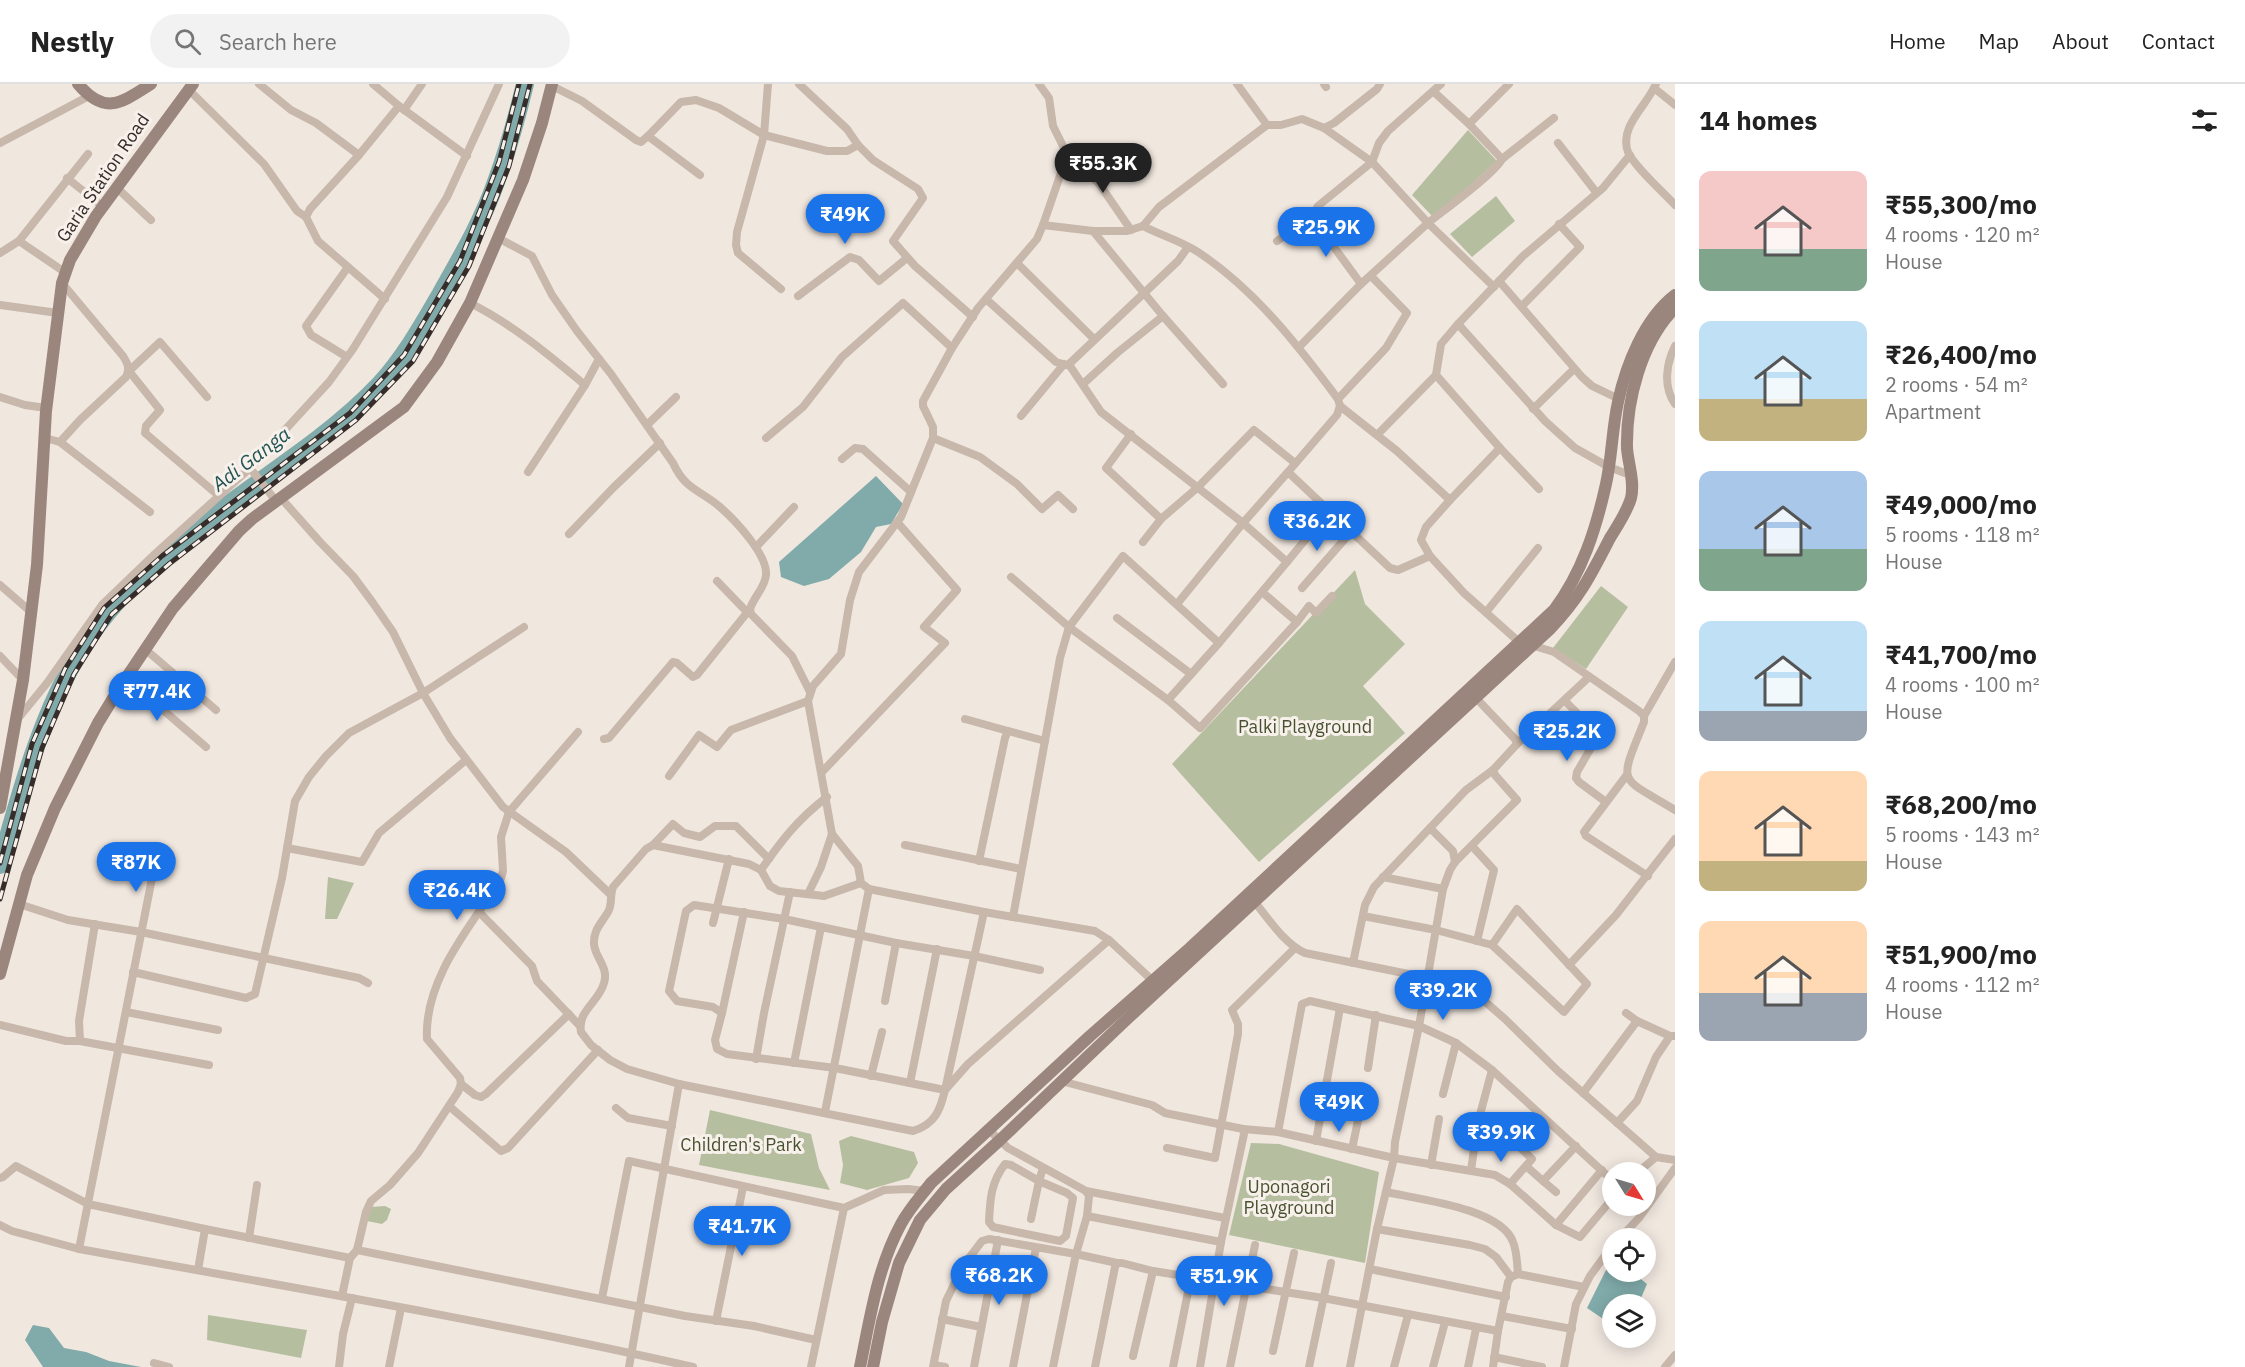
<!DOCTYPE html>
<html lang="en">
<head>
<meta charset="utf-8">
<style>
	:root { --surface:#fff; --page:#f2f2f2; --text:#222; --muted:#767676; --line:#e0e0e0; --accent:#1a73e8 }
	body { margin:0; font-family:"IBM Plex Sans",sans-serif; background:var(--page); color:var(--text); height:100vh; display:flex; flex-direction:column; font-size:22px; white-space:nowrap }
	* { box-sizing:border-box; margin:0 }
	p { font-size:20px; color:var(--muted) }
	.icon { flex:none; width:33px; height:33px; fill:none; stroke:currentColor; stroke-width:2; stroke-linecap:round; stroke-linejoin:round }
	.map { position:relative; flex:1; overflow:hidden }
	.sheet { display:flex; flex-direction:column; background:var(--surface); width:570px }
	.sheet>* { flex:none }
	.needle { width:39px; rotate:127deg }
	.fabs { position:absolute; left:1602px; top:1078px; display:grid; gap:12px }
	.fabs a { display:grid; place-items:center; width:54px; height:54px; border-radius:50%; background:var(--surface); box-shadow:0 3px 15px #0003; font-size:30px }
	.price { position:absolute; translate:-50% -51px; padding:0 14px; border-radius:21px; background:var(--accent); color:#fff; font-size:20px; line-height:39px; filter:drop-shadow(0 2px 3px #0008) }
	.price::after { content:''; position:absolute; left:50%; top:36px; width:18px; height:14px; margin-left:-9px; background:inherit; clip-path:polygon(0 0,100% 0,50% 100%) }
	.price.selected { background:#222; color:#fff }
	ul { padding:0; list-style:none }
	li { display:flex; align-items:center; gap:18px; height:150px; padding:0 24px }
	li span { display:grid; place-items:center; flex:none; width:168px; height:120px; border-radius:12px; color:#555 }
	li>.icon { margin-inline-start:auto }
	span .icon { width:72px; height:72px; fill:#fffc; stroke-width:1 }
	li b { font-size:26px }
	h2 { display:flex; justify-content:space-between; align-items:center; height:72px; padding:0 24px; font-size:26px }
	header { display:flex; align-items:center; gap:36px; box-sizing:border-box; height:84px; padding:0 30px; background:var(--surface); border-bottom:2px solid var(--line) }
	header strong { font-size:28px }
	nav { display:flex; gap:33px; margin-inline-start:auto; font-size:21px }
	.search { width:420px; height:54px; background:var(--page); display:flex; align-items:center; gap:15px; box-sizing:border-box; padding:0 21px; border-radius:33px; color:var(--muted); font-size:22px }
	main { display:flex; flex:1; min-height:0 }
	.map>svg:first-child { display:block }
	.green { fill:#b6bea0 }
	.water { fill:#80abaa }
	.lines { fill:none; stroke-linecap:round; stroke-linejoin:round }
	.river { stroke:#80abaa; stroke-width:18 }
	.street { stroke:#c8b7ab; stroke-width:8 }
	.secondary { stroke:#9b867d; stroke-width:12 }
	.rail-casing { stroke:#362d2a; stroke-width:5 }
	.rail { stroke:#f8f1eb; stroke-width:3; stroke-dasharray:9; stroke-linecap:butt }
	.labels { text-anchor:middle; stroke-width:6; stroke-linejoin:round; paint-order:stroke }
	.street-label { font-size:18px; fill:#362d2a; stroke:#f8f1eb }
	.park-label { font-size:18px; fill:#485230; stroke:#f8f1eb }
	.water-label { font-size:20px; font-style:italic; fill:#235454; stroke:#f8f1eb }
</style>
</head>
<body>
<header>
<strong>Nestly</strong>
<div class="search"><svg class="icon" aria-label="search" viewBox="0 0 24 24"><circle cx="10" cy="10" r="6"/><path d="M15 15l6 6"/></svg>Search here</div>
<nav><a>Home</a><a>Map</a><a>About</a><a>Contact</a></nav>
</header>
<main>
<div class="map">
<svg width="1675" height="1283" viewBox="0 0 1675 1283">
	<rect width="100%" height="100%" fill="#f0e7df"/>
	<g class="green">
		<path d="M1468,46l29,31 -63,57 -22,-23z"/>
		<path d="M1496,112l19,25 -43,36 -22,-23z"/>
		<path d="M1355,486l10,34 40,40 -42,42 42,47 -146,129 -87,-98z"/>
		<path d="M1601,502l27,21 -42,62 -33,-21z"/>
		<path d="M328,793l26,6 -17,36h-12z"/>
		<path d="M710,1026l101,24 8,34 11,22 -131,-25z"/>
		<path d="M851,1052l63,16 4,11 -9,15 -42,12 -27,-7 3,-18 -4,-24z"/>
		<path d="M1251,1059l28,1 100,28 -14,91 -136,-28z"/>
		<path d="M385,1122l6,3 -4,11 -5,4 -15,-3 4,-14z"/>
		<path d="M208,1231l99,15 -6,28 -94,-18z"/>
	</g>
	<g class="water">
		<path d="M876,392l27,28 -12,20 -15,3 -15,25 -32,27 -25,7 -23,-9 -2,-15z"/>
		<path d="M1611,1176l1,12h20l15,12 -9,21h-26v20l-25,-17z"/>
		<path d="M33,1241l16,3 15,20 22,4 23,9 32,6h-98l-18,-27z"/>
	</g>
	<g class="lines">
		<path class="river" d="M0,781c25,-88 49,-182 108,-253 58,-71 138,-118 210,-173 22,-17 43,-35 62,-55 24,-26 42,-58 60,-89 20,-36 42,-73 56,-113 12,-32 21,-65 29,-98"/>
		<g class="street">
			<path d="M259,0l32,26 25,13 43,32 -49,54 -4,8 12,24 67,58"/>
			<path d="M373,0l26,22 68,50"/>
			<path d="M768,0l-4,51 -27,97 -1,13 2,8 43,36"/>
			<path d="M799,0l48,45 11,16 15,15 45,29 5,9 -30,43 22,25 58,51"/>
			<path d="M1237,0l30,41h14l21,-6 22,9 10,-5 43,-34 3,-5"/>
			<path d="M1324,0l2,3"/>
			<path d="M1656,0c-7,16 -21,29 -27,44 -3,7 -4,17 -1,24 6,14 35,40 47,53"/>
			<path d="M552,2l30,15 54,39 5,2 7,-6 52,39"/>
			<path d="M1654,4l21,17"/>
			<path d="M189,6l75,74 33,47 9,6"/>
			<path d="M1434,8l35,32 33,35c-8,15 -58,51 -74,64l66,64"/>
			<path d="M404,26l18,-26"/>
			<path d="M1469,40l40,-40"/>
			<path d="M648,52l33,-34 15,-2 23,8 45,27 63,16h20l11,-6"/>
			<path d="M0,59l89,-47"/>
			<path d="M1558,59l38,49"/>
			<path d="M359,71l40,-49"/>
			<path d="M1065,72l33,26 42,-33"/>
			<path d="M1502,75l52,-41"/>
			<path d="M67,94l35,28"/>
			<path d="M1098,98l33,48"/>
			<path d="M116,103l35,33"/>
			<path d="M1312,133l49,67"/>
			<path d="M1043,141l50,6h34l16,-5 16,-19 108,-82"/>
			<path d="M1143,142c17,9 38,15 55,26 57,38 99,92 140,147l2,7 -3,9 -49,57"/>
			<path d="M1093,147l70,85 60,68"/>
			<path d="M498,154l34,18 20,39 25,36 34,43 62,89c13,28 28,27 47,44 15,13 48,48 46,68 -1,13 -12,21 -16,34l-53,66 -4,2 -16,-14 -4,-1 -64,76 -5,1"/>
			<path d="M1277,157l35,-24 6,-11 54,-44 7,-19 9,-12 53,-47"/>
			<path d="M0,169l19,-12"/>
			<path d="M1017,179l77,76"/>
			<path d="M66,189l-47,-32 69,-87"/>
			<path d="M1499,197l83,96 10,9 27,13"/>
			<path d="M798,212l52,-39 9,3 20,21 28,-23"/>
			<path d="M986,215l70,63 14,4 31,46 142,111 45,-51 102,96 8,2 32,-14 34,37 54,48 36,11 85,59 5,5v6c-26,65 -26,53 31,88"/>
			<path d="M470,219c42,21 79,52 115,82"/>
			<path d="M0,221l58,8"/>
			<path d="M1522,222l58,-59 -21,-23"/>
			<path d="M1458,240l87,97 30,27 34,19 21,8"/>
			<path d="M1675,262c-9,18 -12,41 0,58"/>
			<path d="M1299,263l62,-63 67,-61 -56,-61 -48,-34"/>
			<path d="M347,273l-36,-22 -5,-9 42,-59"/>
			<path d="M1068,281l110,-104 10,-14"/>
			<path d="M1083,300l34,-31 46,-37"/>
			<path d="M0,313l25,8 21,3"/>
			<path d="M207,313l-47,-55 -31,29 31,39 -14,16 -1,7 74,63"/>
			<path d="M1338,315l48,-51 21,-35 -36,-37"/>
			<path d="M1340,322l57,45 53,49 -24,27 -5,13 9,16"/>
			<path d="M1533,325l41,-40"/>
			<path d="M1021,332l43,-52"/>
			<path d="M647,341l29,-28"/>
			<path d="M1131,350l-25,34 55,51"/>
			<path d="M1377,351l59,-60"/>
			<path d="M45,354l15,4 90,70"/>
			<path d="M766,354l37,-31 39,-50 61,-54 49,45"/>
			<path d="M933,354l47,19 37,27 25,25 16,-14 15,14"/>
			<path d="M60,358l20,-22 46,-43c4,-9 2,-13 -3,-21l-61,-73"/>
			<path d="M842,375l13,-11 8,1 48,43"/>
			<path d="M250,384l26,33"/>
			<path d="M528,388l57,-87 14,-26"/>
			<path d="M1539,405l-39,-41 -64,-73 5,-31 17,-20 65,-68 80,-68 27,-33"/>
			<path d="M280,413l40,45 33,34 20,27 20,29 30,61 27,45 53,69 63,45 44,42"/>
			<path d="M1450,416l50,-52"/>
			<path d="M569,450l44,-46 47,-45"/>
			<path d="M1143,458l18,-23 36,-31 57,-58 41,33"/>
			<path d="M756,463l38,-40"/>
			<path d="M1287,478l27,-33"/>
			<path d="M1011,493l58,50 99,73 32,28 97,-106 -35,-30"/>
			<path d="M717,497l30,31"/>
			<path d="M0,501l31,27"/>
			<path d="M1302,504l48,-55"/>
			<path d="M750,525l1,5 41,42 18,36"/>
			<path d="M1487,527l51,-63"/>
			<path d="M1117,534l74,56"/>
			<path d="M1297,538l12,-16 7,7 16,-17"/>
			<path d="M145,565l71,61"/>
			<path d="M0,572l23,24"/>
			<path d="M126,594l80,69"/>
			<path d="M1168,616l51,-57"/>
			<path d="M1565,617l29,29 2,5 -1,6 -18,31 -1,6 3,4 27,20"/>
			<path d="M1644,632l31,-54"/>
			<path d="M965,635l43,12"/>
			<path d="M16,637l31,-38 55,-78 53,-51 95,-86 79,-86 24,-33 94,-152 52,-113"/>
			<path d="M1517,660l72,-67"/>
			<path d="M822,688l123,-129 -21,-16 33,-37 -60,-68"/>
			<path d="M669,692l30,-41 18,12 14,-17 77,-29"/>
			<path d="M1626,692l-42,56 2,4 62,40"/>
			<path d="M1430,744l23,23 2,11"/>
			<path d="M832,750l26,32 3,17 8,6 115,23 111,19 14,9 44,41"/>
			<path d="M653,761l20,-21 11,9 16,4 15,-11h21l33,33"/>
			<path d="M905,761l116,24"/>
			<path d="M1472,762l22,24 -17,71"/>
			<path d="M287,764l75,14 17,-29 87,-73"/>
			<path d="M156,774l-77,391c205,37 411,72 614,118"/>
			<path d="M979,777l26,-123 3,-7 37,10"/>
			<path d="M761,786c20,-29 37,-51 66,-73"/>
			<path d="M1383,793l60,12"/>
			<path d="M808,810l13,-27 11,-33 -24,-133 5,-15 28,-32 9,-54 9,-28 42,-55 32,-79v-11l-10,-21v-5l29,-53 26,-40 59,-69 6,-14 19,-55 3,-20 -12,-24 -4,-28 -10,-14"/>
			<path d="M1252,815c16,18 31,44 53,54l123,25 39,11 14,9 24,21 53,52 98,86 19,3"/>
			<path d="M19,820l49,16 73,12 218,46 9,5"/>
			<path d="M479,828l53,54 5,15 43,45"/>
			<path d="M744,828l-22,101 -7,27 2,9 10,5 108,14 110,22c-5,21 -10,34 -32,41l-234,-47 -52,-15 -17,-9 -19,-15 -10,-13c-4,-21 18,-30 23,-49 5,-16 -9,-25 -10,-39 -1,-15 9,-22 15,-34 3,-7 1,-15 4,-23l33,-38 7,-4 96,19 12,6 9,16 9,5 45,5 37,-13"/>
			<path d="M984,828l-39,178 23,-26 141,-124"/>
			<path d="M1363,832l73,14 56,15 25,-36 70,75 -23,28 -72,-67"/>
			<path d="M1013,833l47,-259 9,-31 54,-71 96,87 68,-81 -44,-39 -66,81"/>
			<path d="M713,839l16,-64"/>
			<path d="M95,840l-16,97 1,20 129,24"/>
			<path d="M1353,879l12,-58 9,-18 92,-97 27,-20"/>
			<path d="M1569,881l47,-50 59,-76"/>
			<path d="M133,888l113,26 9,-4 27,-116 13,-77 14,-24 17,-21 23,-23 74,-40 101,-66"/>
			<path d="M885,917l11,-58"/>
			<path d="M126,928l92,18"/>
			<path d="M722,929l-9,-6 -36,-6 -8,-10 17,-80 8,-6 90,14 112,24 78,13 66,14"/>
			<path d="M1626,929l11,8 33,15"/>
			<path d="M0,941l66,16h14"/>
			<path d="M756,975l8,-46 26,-121"/>
			<path d="M794,979l27,-136"/>
			<path d="M1368,984l8,-53"/>
			<path d="M871,992l11,-44"/>
			<path d="M910,999l27,-134"/>
			<path d="M461,1000l14,11 6,2 5,-3 83,-80"/>
			<path d="M1583,1009l54,-72"/>
			<path d="M1443,1010l13,-51 36,27"/>
			<path d="M449,1022l52,45 7,-3 90,-98"/>
			<path d="M616,1024l12,10 44,8"/>
			<path d="M825,1028l44,-223"/>
			<path d="M1478,1038l24,8 30,29 -22,25"/>
			<path d="M1617,1039l20,-22 19,-44 14,-21h5"/>
			<path d="M1243,1045l35,3 24,-128 8,-3 109,25 37,17"/>
			<path d="M989,1046l19,18 78,43 3,5 -2,20 134,26 23,-108 -1,-5 -78,-16 -13,-8 -91,-24"/>
			<path d="M1278,1048l116,26 101,17 15,9 46,41 24,12 32,-38"/>
			<path d="M1316,1057l24,-133"/>
			<path d="M1167,1064l48,10 23,-124v-10l-6,-14 63,-62"/>
			<path d="M1352,1065l9,-43"/>
			<path d="M1431,1081l8,-46"/>
			<path d="M1526,1082l17,15 33,-35"/>
			<path d="M1471,1086l7,-48 14,-52 120,110"/>
			<path d="M1637,1089l19,-16"/>
			<path d="M0,1094l3,-1 13,-11 72,38 117,25 -7,41"/>
			<path d="M1543,1097l13,11"/>
			<path d="M1086,1107l139,27"/>
			<path d="M1386,1108c31,7 115,16 127,50 4,9 4,22 5,32"/>
			<path d="M1087,1132l-11,38 41,9"/>
			<path d="M1031,1135l8,-38 -28,-16 -6,-1c-14,18 -15,35 -16,58l4,5 67,14 6,-5 7,-38 -6,-5 -28,-12 4,-13"/>
			<path d="M0,1141l12,6 67,18"/>
			<path d="M1556,1141l46,-55"/>
			<path d="M205,1145l145,29 7,-8 9,-38 5,-11 19,-16 28,-32 40,-61 3,-8 -1,-6 -33,-39c-3,-59 42,-111 73,-158l3,-10 -2,-34 8,-25 69,-80"/>
			<path d="M1377,1145l93,16 15,4 11,8 15,20"/>
			<path d="M249,1154l8,-53"/>
			<path d="M1619,1155l20,-21 36,-50"/>
			<path d="M357,1166l328,66 69,10 62,14"/>
			<path d="M1370,1185l136,28"/>
			<path d="M958,1192l32,5"/>
			<path d="M342,1212l8,-38"/>
			<path d="M602,1214l27,-137 215,47 40,-18 24,-1 17,2"/>
			<path d="M1502,1232l70,13"/>
			<path d="M942,1235l39,8"/>
			<path d="M716,1237l27,-134"/>
			<path d="M1498,1247l10,-49 3,-5 7,-3 66,13"/>
			<path d="M1273,1267l21,-98"/>
			<path d="M1133,1272l20,-85"/>
			<path d="M1494,1273l48,10"/>
			<path d="M154,1279l15,4"/>
			<path d="M934,1281l11,2"/>
			<path d="M339,1283l4,-33 9,-36"/>
			<path d="M389,1283l12,-59"/>
			<path d="M629,1283l50,-283"/>
			<path d="M811,1283l33,-159"/>
			<path d="M933,1283l13,-66 17,-35 19,-25 7,-2 87,15 -23,113"/>
			<path d="M974,1283l24,-127"/>
			<path d="M1013,1283l23,-119"/>
			<path d="M1095,1283l20,-100 2,-4h5l31,8 170,27 175,33 -5,36"/>
			<path d="M1173,1283l18,-90"/>
			<path d="M1200,1283l21,-125"/>
			<path d="M1230,1283l25,-122"/>
			<path d="M1309,1283l22,-104"/>
			<path d="M1350,1283l27,-138 17,-71 1,-16 24,-116 24,-137 7,-19 5,-8 62,-62 -22,-25 -2,-5 24,-26 -2,-5 -39,-41"/>
			<path d="M1394,1283l14,-52"/>
			<path d="M1433,1283l12,-45"/>
			<path d="M1468,1283l8,-38"/>
			<path d="M1564,1283l12,-63 14,-28 22,-30"/>
			<path d="M1665,1283l10,-12"/>
		</g>
		<g class="secondary">
			<path d="M78,0c27,32 43,19 73,0"/>
			<path d="M0,724l23,-128 14,-115 9,-154 16,-128 8,-23 26,-44 97,-132"/>
			<path d="M0,890l27,-99 28,-67 43,-85 22,-36 53,-79 66,-77 13,-12 152,-112 33,-45 33,-59 53,-123 19,-57 10,-39"/>
			<path d="M860,1283c10,-48 17,-99 41,-143 8,-15 20,-28 30,-41l159,-147 100,-88 364,-338c28,-37 42,-81 52,-126 6,-27 6,-55 12,-82 8,-37 26,-83 57,-107"/>
			<path d="M873,1283l9,-45 17,-59 21,-43 26,-31 54,-49 126,-120 424,-391c29,-30 41,-54 60,-91 8,-13 17,-26 21,-40 4,-16 -3,-35 -4,-50 -1,-47 14,-106 48,-140"/>
		</g>
		<defs>
			<g id="rail">
				<path d="M0,779l32,-119 33,-75 39,-61 58,-52 188,-143 54,-58 56,-94 39,-99 20,-78"/>
				<path d="M0,815l42,-151 32,-74 38,-60 57,-50 187,-144 57,-59 56,-95 40,-100 21,-82"/>
			</g>
		</defs>
		<use href="#rail" class="rail-casing"/>
		<use href="#rail" class="rail"/>
	</g>
	<g class="labels">
		<g class="street-label">
			<text transform="translate(103 94) rotate(-56)" y="6">Garia Station Road</text>
		</g>
		<g class="park-label">
			<text x="1305" y="649">Palki Playground</text>
			<text x="741" y="1067">Children's Park</text>
			<text x="1289" y="1109">Uponagori<tspan x="1289" dy="21">Playground</tspan></text>
		</g>
		<g class="water-label">
			<text transform="translate(251 375) rotate(-37)" y="7">Adi Ganga</text>
		</g>
	</g>
</svg>
<div class="fabs">
<a><svg class="needle" viewBox="-14 -14 28 28"><path d="M0-13l5 13h-10z" fill="#e53935"/><path d="M0 13l5-13h-10z" fill="#767676"/></svg></a>
<a><svg class="icon" aria-label="locate" viewBox="0 0 24 24"><circle cx="12" cy="12" r="6"/><path d="M12 2v4M12 18v4M2 12h4M18 12h4"/></svg></a>
<a><svg class="icon" aria-label="layers" viewBox="0 0 24 24"><path d="M12 4l9 5-9 5-9-5zM3 14l9 5 9-5"/></svg></a>
</div>
<b class="price selected" style="left:1103px;top:110px">₹55.3K</b>
<b class="price" style="left:845px;top:161px">₹49K</b>
<b class="price" style="left:1326px;top:174px">₹25.9K</b>
<b class="price" style="left:1317px;top:468px">₹36.2K</b>
<b class="price" style="left:157px;top:638px">₹77.4K</b>
<b class="price" style="left:1567px;top:678px">₹25.2K</b>
<b class="price" style="left:136px;top:809px">₹87K</b>
<b class="price" style="left:457px;top:837px">₹26.4K</b>
<b class="price" style="left:1443px;top:937px">₹39.2K</b>
<b class="price" style="left:1339px;top:1049px">₹49K</b>
<b class="price" style="left:1501px;top:1079px">₹39.9K</b>
<b class="price" style="left:742px;top:1173px">₹41.7K</b>
<b class="price" style="left:999px;top:1222px">₹68.2K</b>
<b class="price" style="left:1224px;top:1223px">₹51.9K</b>
</div>
<section class="sheet">
<h2>14 homes<svg class="icon" aria-label="filters" viewBox="0 0 24 24"><path d="M4 7h16M4 17h16"/><circle cx="9" cy="7" r="2"/><circle cx="15" cy="17" r="2"/></svg></h2>
<ul>
<li><span style="background:linear-gradient(#f6c9c9 65%,#7fa58c 0)"><svg class="icon" aria-label="home" viewBox="0 0 24 24"><path d="M3 11l9-7 9 7M6 9v11h12V9"/></svg></span><div><b>₹55,300/mo</b><p>4 rooms · 120 m²</p><p>House</p></div></li>
<li><span style="background:linear-gradient(#bfe0f5 65%,#c2b280 0)"><svg class="icon" aria-label="home" viewBox="0 0 24 24"><path d="M3 11l9-7 9 7M6 9v11h12V9"/></svg></span><div><b>₹26,400/mo</b><p>2 rooms · 54 m²</p><p>Apartment</p></div></li>
<li><span style="background:linear-gradient(#a9c7e8 65%,#7fa58c 0)"><svg class="icon" aria-label="home" viewBox="0 0 24 24"><path d="M3 11l9-7 9 7M6 9v11h12V9"/></svg></span><div><b>₹49,000/mo</b><p>5 rooms · 118 m²</p><p>House</p></div></li>
<li><span style="background:linear-gradient(#bfe0f5 75%,#9aa5b1 0)"><svg class="icon" aria-label="home" viewBox="0 0 24 24"><path d="M3 11l9-7 9 7M6 9v11h12V9"/></svg></span><div><b>₹41,700/mo</b><p>4 rooms · 100 m²</p><p>House</p></div></li>
<li><span style="background:linear-gradient(#ffd9b3 75%,#c2b280 0)"><svg class="icon" aria-label="home" viewBox="0 0 24 24"><path d="M3 11l9-7 9 7M6 9v11h12V9"/></svg></span><div><b>₹68,200/mo</b><p>5 rooms · 143 m²</p><p>House</p></div></li>
<li><span style="background:linear-gradient(#ffd9b3 60%,#9aa5b1 0)"><svg class="icon" aria-label="home" viewBox="0 0 24 24"><path d="M3 11l9-7 9 7M6 9v11h12V9"/></svg></span><div><b>₹51,900/mo</b><p>4 rooms · 112 m²</p><p>House</p></div></li>
</ul>
</section>
</main>
</body>
</html>
